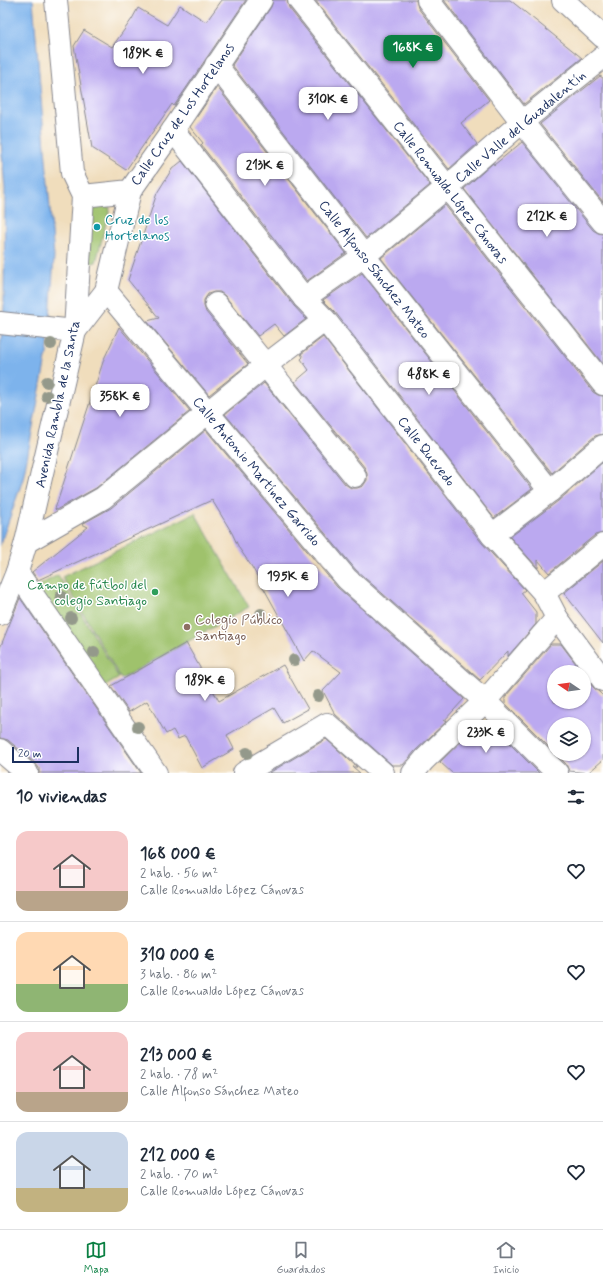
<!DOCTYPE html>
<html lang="es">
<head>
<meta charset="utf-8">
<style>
	:root { --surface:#fff; --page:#f6f6f7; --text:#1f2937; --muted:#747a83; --line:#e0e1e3; --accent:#0b8043 }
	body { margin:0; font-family:Mynerve,sans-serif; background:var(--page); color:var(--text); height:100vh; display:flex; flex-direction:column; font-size:15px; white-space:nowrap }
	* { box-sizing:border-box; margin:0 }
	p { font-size:13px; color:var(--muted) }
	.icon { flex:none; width:22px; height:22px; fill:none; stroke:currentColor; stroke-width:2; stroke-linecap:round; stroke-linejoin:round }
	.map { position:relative; height:773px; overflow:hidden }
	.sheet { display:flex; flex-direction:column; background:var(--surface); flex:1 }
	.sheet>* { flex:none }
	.needle { width:26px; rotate:283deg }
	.fabs { position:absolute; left:547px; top:665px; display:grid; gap:8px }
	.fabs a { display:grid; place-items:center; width:44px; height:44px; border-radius:50%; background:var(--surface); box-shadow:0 1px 3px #0004; font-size:20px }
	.scale { position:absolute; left:12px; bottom:10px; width:67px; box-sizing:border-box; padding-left:4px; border:2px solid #1b2f5e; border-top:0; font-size:11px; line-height:14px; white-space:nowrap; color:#1b2f5e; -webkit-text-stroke:3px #fff; paint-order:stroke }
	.price { position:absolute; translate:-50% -34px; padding:0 9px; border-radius:8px; background:#fff; color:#222; font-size:13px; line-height:26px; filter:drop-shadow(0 1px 2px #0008) }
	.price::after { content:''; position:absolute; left:50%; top:24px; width:12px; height:9px; margin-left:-6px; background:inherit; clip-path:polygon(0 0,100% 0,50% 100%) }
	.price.active { background:var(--accent); color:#fff }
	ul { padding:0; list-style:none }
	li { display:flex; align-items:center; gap:12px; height:100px; padding:0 16px }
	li+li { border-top:1px solid var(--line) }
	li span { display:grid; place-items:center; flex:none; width:112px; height:80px; border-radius:12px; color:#555 }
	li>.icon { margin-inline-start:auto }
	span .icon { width:48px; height:48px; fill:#fffc; stroke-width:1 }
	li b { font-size:17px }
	h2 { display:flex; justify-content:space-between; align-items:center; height:48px; padding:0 16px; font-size:17px }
	.tabs { display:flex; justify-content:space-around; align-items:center; height:56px; border-top:1px solid var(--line); background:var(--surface); font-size:11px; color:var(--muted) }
	.tabs a { display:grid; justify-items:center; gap:2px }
	.tabs .active { color:var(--accent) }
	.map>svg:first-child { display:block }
	.green { fill:#9fc26c; stroke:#5d7865 }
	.water { fill:#7db3ec; stroke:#4c71a5 }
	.building { fill:#bba9f0 }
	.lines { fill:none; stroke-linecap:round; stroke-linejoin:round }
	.minor-casing { stroke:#86868d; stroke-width:24 }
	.minor { stroke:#fff; stroke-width:22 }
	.tree { fill:#94998b }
	.culture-dot { fill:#0f9aa8; stroke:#fff; stroke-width:1.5 }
	.leisure-dot { fill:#2e9e5b; stroke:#fff; stroke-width:1.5 }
	.education-dot { fill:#8d6e63; stroke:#fff; stroke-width:1.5 }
	.labels { text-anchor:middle; stroke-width:3; stroke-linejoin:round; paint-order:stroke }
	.street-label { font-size:14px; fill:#1b2f5e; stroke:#fff }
	.culture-label { font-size:14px; fill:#0d838f; stroke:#fff; text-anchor:start }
	.leisure-label { font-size:14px; fill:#27864d; stroke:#fff; text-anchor:end }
	.education-label { font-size:14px; fill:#785e54; stroke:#fff; text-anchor:start }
</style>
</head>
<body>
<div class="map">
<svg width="603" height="773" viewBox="0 0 603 773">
	<rect width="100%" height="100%" fill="#fff"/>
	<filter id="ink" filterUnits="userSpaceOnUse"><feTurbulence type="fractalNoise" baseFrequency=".025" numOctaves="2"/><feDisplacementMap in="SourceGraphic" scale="8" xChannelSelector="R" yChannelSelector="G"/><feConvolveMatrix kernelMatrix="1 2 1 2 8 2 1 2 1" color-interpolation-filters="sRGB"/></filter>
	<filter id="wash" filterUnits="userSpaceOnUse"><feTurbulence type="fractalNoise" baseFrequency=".012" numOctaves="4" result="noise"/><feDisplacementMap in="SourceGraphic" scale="16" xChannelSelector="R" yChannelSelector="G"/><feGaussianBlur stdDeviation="0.9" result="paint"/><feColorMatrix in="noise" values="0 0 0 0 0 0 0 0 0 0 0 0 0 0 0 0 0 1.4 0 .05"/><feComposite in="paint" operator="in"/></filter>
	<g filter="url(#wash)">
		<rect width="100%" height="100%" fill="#f0ddbc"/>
		<g class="green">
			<path d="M91,203l13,1 6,4 -14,54 -7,2z"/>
			<path d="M195,513l54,94 -128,72 -59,-102z"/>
			<path d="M58,575l61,103 -17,10 -68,-100z"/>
		</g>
		<path class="water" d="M0,0h33l21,257 -6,91 -25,131 -23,67v-195l4,-43 1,-119 -5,-58z"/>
		<g id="blocks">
			<g class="building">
				<path d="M222,0h24l-72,106 -2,-2 -46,66 -34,-22 -18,-102 10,-16 28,17 20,-28 6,-11 29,17 13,-20 26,17z"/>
				<path d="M273,0h14l2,8 141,177 -64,53 -134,-173 39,-58z"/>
				<path d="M315,0h101l2,8 71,92 -28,23 16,21 -28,25z"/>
				<path d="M444,0h66l72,58 -58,46z"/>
				<path d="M600,76l3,2v124l-63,-78z"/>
				<path d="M217,87l129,166 -39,28 -106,-136 2,-2 -13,-16z"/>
				<path d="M522,142l71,88 5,3 5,1v130l-139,-175 29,-26 1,2z"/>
				<path d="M182,161l112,145 12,13 -22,17 -10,-12 -16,12 -33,-40 -5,-4h-6l-6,2 -4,6v6l2,6 42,52 -39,31 -62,-74 12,-3 -31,-38 29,-87 15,-24z"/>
				<path d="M445,205l148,187 5,3 5,1v38l-8,2 -43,37 -171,-215z"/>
				<path d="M362,273l170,216 -38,29 -159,-206 -12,-12z"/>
				<path d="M119,327l71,84 -94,77 -40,22 -1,-1 49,-150z"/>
				<path d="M323,337l159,206 43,47 -4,3 15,19v12l-28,32v-5l-28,29 -124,-110 -131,-156 39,-31 81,101 6,4h6l6,-2 4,-6v-6l-2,-6 -70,-86 14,-12 -8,-11 2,-2 -2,-3z"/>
				<path d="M206,430l131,157 127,112 -20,22h3l-32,30 -12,14h-11l-57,-51 -12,-23 18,-19 -28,-21 -9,10 -52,-94 -13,-19 -7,-15 -20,-33 -174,80 -6,-8 56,-45 -6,-3 29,-16z"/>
				<path d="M603,462v71l-8,2 -46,38 -11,-13v8l-28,-31 48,-36z"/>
				<path d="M603,561v82l-39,-50z"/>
				<path d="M20,598l121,175h-102v-5l-4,-5 -27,-23 -8,-2v-90z"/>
				<path d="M186,643l33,58 64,-36 25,44 -25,14 -9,-15 -47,27 7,14 -32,19 -17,-32 -7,3 -5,-9 -7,4 -19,-33 -18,11 -18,-26z"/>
				<path d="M551,644h10l21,28h-28v30h30v-27l9,12 6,5 4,4v64l-15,13 -19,-2 -3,-7 -10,-10h28v-30h-30v28l-49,-49v-6z"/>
				<path d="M481,722l8,1 50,50h-87l-12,-11z"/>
				<path d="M326,739l31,28h-4l7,6h-91z"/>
			</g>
		</g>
	</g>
	<g filter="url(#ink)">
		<use href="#blocks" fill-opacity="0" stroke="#86868d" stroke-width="1"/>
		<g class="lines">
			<defs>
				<g id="minor">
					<path d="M299,0l304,384"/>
					<path d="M428,0l94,122 81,100"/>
					<path d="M563,0l40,37"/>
					<path d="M216,65l148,191 186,235"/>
					<path d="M173,130l131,168 21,22 167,215 52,58 13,25 46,62"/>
					<path d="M83,196l47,-5 43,-61 88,-130"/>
					<path d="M106,291l241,288 138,122 72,72"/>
					<path d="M304,298l60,-42 83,-69 75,-65 81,-65"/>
					<path d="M216,304l139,172"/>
					<path d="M0,323l75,8"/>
					<path d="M75,331l31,-40 24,-100"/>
					<path d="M492,535l58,-44 53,-45"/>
					<path d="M26,542l77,-44 163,-133 59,-45"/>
					<path d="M17,572l139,201"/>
					<path d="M544,593l59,-48"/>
					<path d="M0,614l17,-42 9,-30 49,-211 8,-135 -11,-23 -16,-173"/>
					<path d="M0,750l27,23"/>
					<path d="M244,773l83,-49 56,49"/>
					<path d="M413,773l11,-13 61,-59 72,-83"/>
				</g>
			</defs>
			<use href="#minor" class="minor-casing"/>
			<use href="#minor" class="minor"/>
		</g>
		<g class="tree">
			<circle cx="51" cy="344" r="6"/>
			<circle cx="47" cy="382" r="6"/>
			<circle cx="47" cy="396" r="6"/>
			<circle cx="61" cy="596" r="6"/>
			<circle cx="261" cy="614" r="6"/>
			<circle cx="71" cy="618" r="6"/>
			<circle cx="94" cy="652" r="6"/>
			<circle cx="294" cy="660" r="6"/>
			<circle cx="318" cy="696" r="6"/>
			<circle cx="138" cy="727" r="6"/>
			<circle cx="247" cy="753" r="6"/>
		</g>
	</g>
	<circle class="culture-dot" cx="97" cy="227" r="4"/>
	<circle class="leisure-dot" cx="155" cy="592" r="4"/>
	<circle class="education-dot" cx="187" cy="627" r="4"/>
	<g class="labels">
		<g class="street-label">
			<text transform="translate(182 114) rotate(-55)" y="5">Calle Cruz de Los Hortelanos</text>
			<text transform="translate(520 126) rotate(-40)" y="5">Calle Valle del Guadalentín</text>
			<text transform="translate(451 192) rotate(52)" y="5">Calle Romualdo López Cánovas</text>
			<text transform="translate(375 269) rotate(52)" y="5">Calle Alfonso Sánchez Mateo</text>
			<text transform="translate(57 404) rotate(-78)" y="5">Avenida Rambla de la Santa</text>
			<text transform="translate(427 451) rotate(52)" y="5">Calle Quevedo</text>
			<text transform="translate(257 471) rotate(50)" y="5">Calle Antonio Martínez Garrido</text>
		</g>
		<g class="culture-label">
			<text x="105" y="224">Cruz de los<tspan x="105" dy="16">Hortelanos</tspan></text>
		</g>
		<g class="leisure-label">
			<text x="147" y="589">Campo de fútbol del<tspan x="147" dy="16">colegio Santiago</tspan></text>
		</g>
		<g class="education-label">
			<text x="195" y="624">Colegio Público<tspan x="195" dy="16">Santiago</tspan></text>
		</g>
	</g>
</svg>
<div class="fabs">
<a><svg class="needle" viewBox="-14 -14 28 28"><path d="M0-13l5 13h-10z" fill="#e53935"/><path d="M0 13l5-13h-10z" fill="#747a83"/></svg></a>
<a><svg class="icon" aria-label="layers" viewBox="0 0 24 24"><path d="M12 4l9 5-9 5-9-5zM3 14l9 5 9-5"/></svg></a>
</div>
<div class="scale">20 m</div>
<b class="price active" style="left:413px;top:69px">168K €</b>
<b class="price" style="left:143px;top:75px">189K €</b>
<b class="price" style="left:328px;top:121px">310K €</b>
<b class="price" style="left:265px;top:187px">213K €</b>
<b class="price" style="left:547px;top:238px">212K €</b>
<b class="price" style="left:429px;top:396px">488K €</b>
<b class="price" style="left:120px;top:418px">358K €</b>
<b class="price" style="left:288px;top:598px">195K €</b>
<b class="price" style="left:205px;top:702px">189K €</b>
<b class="price" style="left:486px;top:754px">233K €</b>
</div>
<section class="sheet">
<h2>10 viviendas<svg class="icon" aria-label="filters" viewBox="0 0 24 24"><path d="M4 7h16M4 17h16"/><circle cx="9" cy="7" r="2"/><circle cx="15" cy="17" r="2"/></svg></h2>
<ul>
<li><span style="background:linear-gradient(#f6c9c9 75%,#b9a48a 0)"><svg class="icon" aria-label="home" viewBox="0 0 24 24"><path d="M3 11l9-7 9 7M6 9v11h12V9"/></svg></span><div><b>168 000 €</b><p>2 hab. · 56 m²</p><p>Calle Romualdo López Cánovas</p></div><svg class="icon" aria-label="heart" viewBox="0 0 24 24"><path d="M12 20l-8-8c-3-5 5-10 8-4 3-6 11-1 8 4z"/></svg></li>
<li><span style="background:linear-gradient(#ffd9b3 65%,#8fb573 0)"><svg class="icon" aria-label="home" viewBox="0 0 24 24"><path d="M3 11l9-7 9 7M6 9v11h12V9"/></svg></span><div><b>310 000 €</b><p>3 hab. · 86 m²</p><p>Calle Romualdo López Cánovas</p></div><svg class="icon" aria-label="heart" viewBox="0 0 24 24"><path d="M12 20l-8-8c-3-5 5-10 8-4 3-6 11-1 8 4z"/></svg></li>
<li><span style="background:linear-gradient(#f6c9c9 75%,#b9a48a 0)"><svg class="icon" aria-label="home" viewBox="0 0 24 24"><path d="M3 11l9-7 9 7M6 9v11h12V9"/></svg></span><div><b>213 000 €</b><p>2 hab. · 78 m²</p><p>Calle Alfonso Sánchez Mateo</p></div><svg class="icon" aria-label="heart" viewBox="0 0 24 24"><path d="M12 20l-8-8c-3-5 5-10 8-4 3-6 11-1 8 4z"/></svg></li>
<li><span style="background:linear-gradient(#c9d6e8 70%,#c2b280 0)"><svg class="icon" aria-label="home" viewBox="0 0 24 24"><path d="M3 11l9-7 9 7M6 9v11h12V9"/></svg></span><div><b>212 000 €</b><p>2 hab. · 70 m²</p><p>Calle Romualdo López Cánovas</p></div><svg class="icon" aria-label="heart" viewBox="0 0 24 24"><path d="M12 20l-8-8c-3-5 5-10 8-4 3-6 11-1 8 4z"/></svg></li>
</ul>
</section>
<nav class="tabs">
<a class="active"><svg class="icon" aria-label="map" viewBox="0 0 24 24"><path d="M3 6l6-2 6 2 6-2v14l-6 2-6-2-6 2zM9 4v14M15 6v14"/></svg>Mapa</a>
<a><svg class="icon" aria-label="saved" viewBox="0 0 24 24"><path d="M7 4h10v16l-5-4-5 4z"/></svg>Guardados</a>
<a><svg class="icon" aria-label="home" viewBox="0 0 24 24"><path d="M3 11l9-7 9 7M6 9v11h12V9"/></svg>Inicio</a>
</nav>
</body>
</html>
